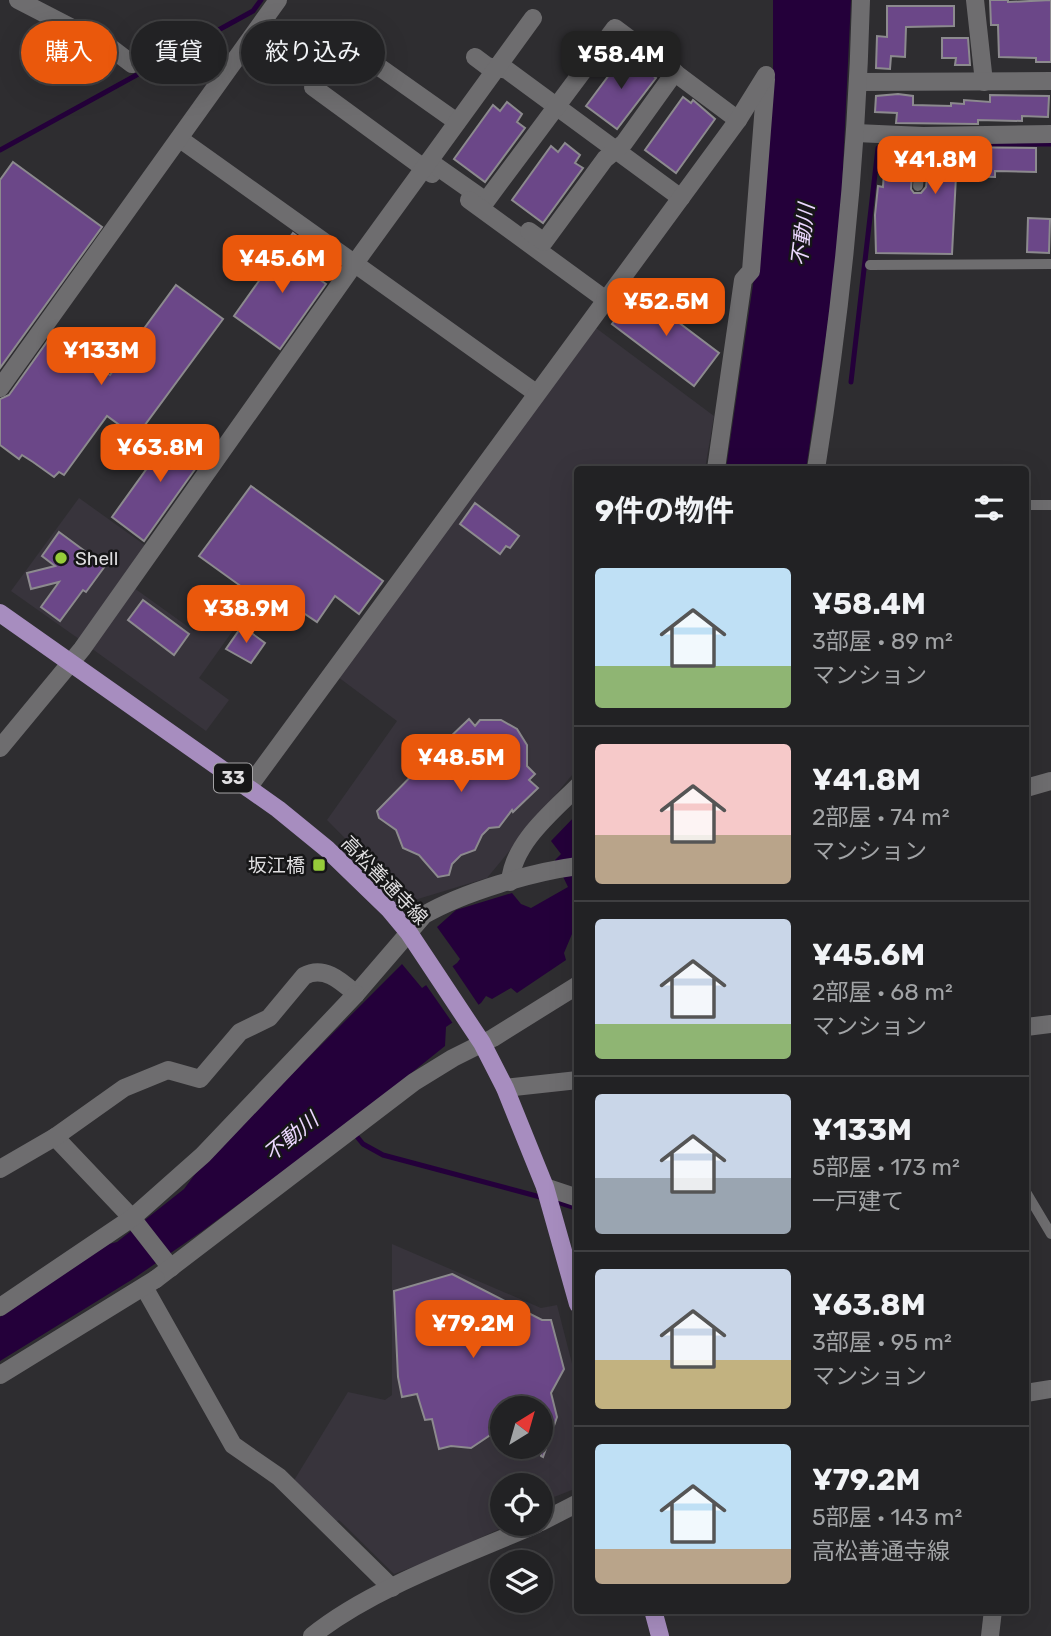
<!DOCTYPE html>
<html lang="ja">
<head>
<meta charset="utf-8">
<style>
	:root { --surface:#222224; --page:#2e2f31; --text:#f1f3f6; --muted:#a2a4a6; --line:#3f3f41; --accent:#ea580c }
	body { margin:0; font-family:Rubik,"Noto Sans JP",sans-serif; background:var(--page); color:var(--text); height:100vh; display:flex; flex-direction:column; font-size:26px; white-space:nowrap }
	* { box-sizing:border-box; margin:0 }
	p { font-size:23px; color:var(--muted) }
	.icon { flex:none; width:38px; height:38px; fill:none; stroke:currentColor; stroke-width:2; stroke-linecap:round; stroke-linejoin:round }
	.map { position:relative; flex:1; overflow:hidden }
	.details { position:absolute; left:574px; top:466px; width:455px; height:1148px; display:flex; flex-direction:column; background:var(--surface); border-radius:7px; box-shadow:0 7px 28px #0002,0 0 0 2px var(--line) }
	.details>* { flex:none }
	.hud { position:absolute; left:21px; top:21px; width:448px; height:63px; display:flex; gap:14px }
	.needle { width:46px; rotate:37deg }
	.fabs { position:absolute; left:490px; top:1396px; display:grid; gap:14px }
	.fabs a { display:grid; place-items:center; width:63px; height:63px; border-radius:50%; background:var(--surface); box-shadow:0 7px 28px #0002,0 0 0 2px var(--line); font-size:35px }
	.price { position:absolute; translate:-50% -60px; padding:0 16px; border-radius:14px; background:var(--accent); color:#fff; font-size:23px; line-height:46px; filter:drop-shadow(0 2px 4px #0008) }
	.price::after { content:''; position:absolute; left:50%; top:42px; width:21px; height:16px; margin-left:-10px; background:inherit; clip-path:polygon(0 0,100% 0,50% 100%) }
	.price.active { background:#222; color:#fff }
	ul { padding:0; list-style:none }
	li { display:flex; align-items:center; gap:21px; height:175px; padding:0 21px }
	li+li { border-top:2px solid var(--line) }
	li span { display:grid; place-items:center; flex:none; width:196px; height:140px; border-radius:7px; color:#555 }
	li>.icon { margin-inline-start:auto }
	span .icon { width:84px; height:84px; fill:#fffc; stroke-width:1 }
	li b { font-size:30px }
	h2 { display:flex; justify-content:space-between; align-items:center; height:84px; padding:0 21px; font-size:30px }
	.chip { padding:0 24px; border-radius:32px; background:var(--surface); box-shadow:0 7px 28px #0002,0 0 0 2px var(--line); font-size:24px; line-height:63px }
	.chip.active { background:var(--accent); color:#fff }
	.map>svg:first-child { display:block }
	.built { fill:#38343c; fill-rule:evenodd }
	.water { fill:#24003a }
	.pier { fill:#2e2d30 }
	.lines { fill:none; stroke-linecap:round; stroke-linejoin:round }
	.stream { stroke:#24003a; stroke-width:5 }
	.building { fill:#6b4788; stroke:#8c8a8e; stroke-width:2 }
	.service { stroke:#6e6d6f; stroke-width:10 }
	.minor { stroke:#6e6d6f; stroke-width:18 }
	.tertiary { stroke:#6e6d6f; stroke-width:18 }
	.primary { stroke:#a78dbf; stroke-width:18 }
	.poi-dot { fill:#96cc3a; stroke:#161617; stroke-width:2.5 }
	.labels { text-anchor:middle; stroke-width:5; stroke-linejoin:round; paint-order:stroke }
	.shield { fill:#161617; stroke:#a3a2a4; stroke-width:2 }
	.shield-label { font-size:18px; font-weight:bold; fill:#dfdee0 }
	.poi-label { font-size:19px; fill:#dfdee0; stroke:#161617; text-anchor:start }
	.street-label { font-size:19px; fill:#dfdee0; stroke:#161617 }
	.water-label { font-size:21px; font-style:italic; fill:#ebd7fe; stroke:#161617 }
</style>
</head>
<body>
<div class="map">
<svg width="1051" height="1636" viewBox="0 0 1051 1636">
	<rect width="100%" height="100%" fill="#2e2d30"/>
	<g class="built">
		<path d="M596,328l118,88 -9,53h-127l-1,300 -90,109 -79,24 -81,-82 70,-99 -59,-44z"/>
		<path d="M79,498l67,48 -67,93 -68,-48z"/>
		<path d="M134,588l60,43 20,-27 25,18 -40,56 30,22 -23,31 -115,-83z"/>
		<path d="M392,1244l149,64 16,-3 20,78v105l-28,11 -8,10v-23h-39v38h8l-71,33 -45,17 -55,-54 -4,2 -42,-40 55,-90 37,8 7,-5zM502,1409h39v38h-39z"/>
	</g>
	<g class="water">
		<path d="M773,0h78l-12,250 -33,219h-80l36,-246 11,-139z"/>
		<path d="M577,814v117l-5,3 -8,19 2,7 -49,33 -6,-5 -19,11 -6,-3 -5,7 -35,24 -1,19 -81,65 -163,121 -68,47 -133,82v-44l109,-73 8,-2 67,-53 20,-27 198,-198 20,24 35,-25 3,-4 -23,-32 19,-17 56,-17 9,11 10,4 37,-21 -13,-27 6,-6 -10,-13z"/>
	</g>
	<path class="pier" d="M451,964l29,43 -26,18 -30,-43z"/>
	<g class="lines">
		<g class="stream">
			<path d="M953,144h98"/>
			<path d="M0,150l253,-139 8,-11"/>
			<path d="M851,382l27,-234 31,2 6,-5"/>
			<path d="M354,1133l9,11 20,11 161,43"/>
			<path d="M554,1201l24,8"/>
		</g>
	</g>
	<g class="building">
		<path d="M990,0h18v2l43,-2v62h-15v-4l-37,-1 -1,-32h-7z"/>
		<path d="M887,6h67v20l-48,1 -1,30 -14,-1 -1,13 -14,-1 1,-32 10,1z"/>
		<path d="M942,38h26l2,27h-15l1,-7h-14z"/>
		<path d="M624,55l8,6 3,-4 15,12 -2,3 8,6 -39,51 -31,-23z"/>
		<path d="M898,94l15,2v9l38,1v-3l13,1v-4l26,2v-7l59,1 -1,21 -26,-1v5l-44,-1v4l-82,-1 1,-10 -22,-1 1,-16z"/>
		<path d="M683,97l8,6 2,-3 22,19 -39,54 -31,-23z"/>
		<path d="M507,102l15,12 -5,8 8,6 -40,54 -31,-23 39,-54 7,6z"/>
		<path d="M565,143l15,12 -5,8 8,5 -40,55 -31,-23 39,-54 7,6z"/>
		<path d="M931,147l105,1v24l-41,-1v6l-39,-1 -4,78 -76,-1 -1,-38 3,-29 5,1 2,-31 28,2 -2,31 3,4h7l5,-6z"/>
		<path d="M13,162l89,65 -102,141v-188z"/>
		<path d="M1028,218l22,1 -1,34 -22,-1z"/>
		<path d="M293,233l16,12 -10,13 16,12 -3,4 14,10 -46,65 -46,-33z"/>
		<path d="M176,285l47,34 -87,118 -29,-21 -43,59 -5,-3 -5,5 -21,-15 -11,-7 -3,4 -19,-14v-46l9,-4 40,-56 53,38 3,-5 5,3z"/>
		<path d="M637,291l82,62 -25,33 -82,-62z"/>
		<path d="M176,428l32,23 -64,90 -32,-24z"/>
		<path d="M251,486l132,95 -24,33 -24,-18 -18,26 -30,-20 -9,11 -79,-57z"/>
		<path d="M475,503l44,33 -9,12 -4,-2 -6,8 -40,-30z"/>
		<path d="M59,532l46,34 -19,26 -3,-2 -23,31 -19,-14 18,-25 -28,7 -4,-16 28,-7 -13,-10z"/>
		<path d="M143,600l46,34 -15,21 -46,-35z"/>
		<path d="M242,626l23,17 -14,20 -25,-14z"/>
		<path d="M469,719l6,7 5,-6h21l16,9 10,16v21l8,8 -6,6 9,8 -25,24 -1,-2 -13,17 -10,1 -7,7 -7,15 -14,5 -9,9 -3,11 -11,2 -19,-22 -16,-7 -7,-18 -17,-12 -2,-7 44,-45 4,3 25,-24 -4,-4z"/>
		<path d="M452,1274l90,46h9l13,49 -13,24 6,24 -14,40 -2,-1v-47h-39v24l-13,3 -18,12 -20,-2 -12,3 -7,-30 -7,1 -8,-26 -15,3 -4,-20 -4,-86z"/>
	</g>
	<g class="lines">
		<g class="service">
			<path d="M918,186l5,-50"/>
			<path d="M870,265l181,-1"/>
			<path d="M1026,505h25"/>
			<path d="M1026,1192l25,42"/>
		</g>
		<g class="minor">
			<path d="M18,0l93,48 21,16 40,-19"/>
			<path d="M975,0l9,82"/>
			<path d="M475,57l12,9 20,4 174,128"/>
			<path d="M375,64l82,58"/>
			<path d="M859,82l192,-1"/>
			<path d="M313,87l119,87"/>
			<path d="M856,133l67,3 128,-2"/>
			<path d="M180,139l356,254"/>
			<path d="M429,161l57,40 129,-173 123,92"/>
			<path d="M469,200l137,100"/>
			<path d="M529,231l15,11 61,-83 19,-16 51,-71"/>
			<path d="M0,388l278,-388"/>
			<path d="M716,469l27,-189 8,-9 15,-192"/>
			<path d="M816,469c25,-156 41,-311 45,-469"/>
			<path d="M0,748l82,-99 273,-386 178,-245"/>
			<path d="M248,788l490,-668 28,-45"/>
			<path d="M1026,788l25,-7"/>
			<path d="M510,882c3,-39 42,-70 68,-96"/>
			<path d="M1026,1027l25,-3"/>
			<path d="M505,1088l73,-8"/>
			<path d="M55,1137l77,81 39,50"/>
			<path d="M0,1169l55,-32 69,-49 44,-18 32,9 40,-47 29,-14 35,-42c20,-11 37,5 52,18l68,-79c40,-23 108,-43 154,-49"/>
			<path d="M545,1187l33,11"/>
			<path d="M156,1279l258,-197 39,-24 40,-20 85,-53"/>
			<path d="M144,1287l89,158 46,32 113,111"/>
			<path d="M0,1307l132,-89 71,-63 153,-161"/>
			<path d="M1026,1393l25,-4"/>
			<path d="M541,1522l37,-19"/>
			<path d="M312,1636c59,-48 154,-81 225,-112"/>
			<path d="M990,1636l3,-26"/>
		</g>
		<path class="tertiary" d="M0,1375l156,-96"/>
		<g class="primary">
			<path d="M0,613l278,196 49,40 62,60 20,24 73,110 23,45 40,99 33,117"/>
			<path d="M653,1610l7,26"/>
		</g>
	</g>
	<g class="poi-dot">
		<circle cx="61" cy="558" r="7"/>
		<rect x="312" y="858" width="14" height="14" rx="3.5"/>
	</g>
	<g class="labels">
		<rect class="shield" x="214" y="763.5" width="38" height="29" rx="5"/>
		<g class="shield-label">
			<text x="233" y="784">33</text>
		</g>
		<g class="poi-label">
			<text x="75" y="565">Shell</text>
			<text x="305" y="872" text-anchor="end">坂江橋</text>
		</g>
		<g class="street-label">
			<text transform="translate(385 880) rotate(46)" y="7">高松善通寺線</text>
		</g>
		<g class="water-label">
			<text transform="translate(803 235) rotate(-83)" y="7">不動川</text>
			<text transform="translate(291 1137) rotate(-39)" y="7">不動川</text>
		</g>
	</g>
</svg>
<div class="fabs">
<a><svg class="needle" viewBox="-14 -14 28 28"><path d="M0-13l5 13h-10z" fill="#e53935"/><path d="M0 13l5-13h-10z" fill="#a2a4a6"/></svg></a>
<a><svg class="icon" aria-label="locate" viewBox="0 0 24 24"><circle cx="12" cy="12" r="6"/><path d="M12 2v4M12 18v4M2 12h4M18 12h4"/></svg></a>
<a><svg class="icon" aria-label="layers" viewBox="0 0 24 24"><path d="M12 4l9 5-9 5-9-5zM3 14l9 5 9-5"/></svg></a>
</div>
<b class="price active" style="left:621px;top:91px">¥58.4M</b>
<b class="price" style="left:935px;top:196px">¥41.8M</b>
<b class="price" style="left:282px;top:295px">¥45.6M</b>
<b class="price" style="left:666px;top:338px">¥52.5M</b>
<b class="price" style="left:101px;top:387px">¥133M</b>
<b class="price" style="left:160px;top:484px">¥63.8M</b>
<b class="price" style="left:246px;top:645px">¥38.9M</b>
<b class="price" style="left:461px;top:794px">¥48.5M</b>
<b class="price" style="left:473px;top:1360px">¥79.2M</b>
<div class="hud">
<a class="chip active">購入</a>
<a class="chip">賃貸</a>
<a class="chip">絞り込み</a>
</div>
<section class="details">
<h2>9件の物件<svg class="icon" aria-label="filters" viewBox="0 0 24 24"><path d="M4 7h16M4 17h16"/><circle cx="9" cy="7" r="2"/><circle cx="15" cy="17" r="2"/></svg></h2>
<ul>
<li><span style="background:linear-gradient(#bfe0f5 70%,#8fb573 0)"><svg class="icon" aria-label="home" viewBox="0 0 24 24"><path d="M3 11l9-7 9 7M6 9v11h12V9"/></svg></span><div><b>¥58.4M</b><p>3部屋 · 89 m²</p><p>マンション</p></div></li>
<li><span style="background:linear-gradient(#f6c9c9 65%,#b9a48a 0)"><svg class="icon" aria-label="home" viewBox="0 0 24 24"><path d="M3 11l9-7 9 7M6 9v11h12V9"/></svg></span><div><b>¥41.8M</b><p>2部屋 · 74 m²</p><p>マンション</p></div></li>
<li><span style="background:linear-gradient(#c9d6e8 75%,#8fb573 0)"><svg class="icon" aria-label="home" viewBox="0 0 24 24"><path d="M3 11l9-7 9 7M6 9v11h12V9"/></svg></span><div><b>¥45.6M</b><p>2部屋 · 68 m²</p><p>マンション</p></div></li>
<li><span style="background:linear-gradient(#c9d6e8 60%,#9aa5b1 0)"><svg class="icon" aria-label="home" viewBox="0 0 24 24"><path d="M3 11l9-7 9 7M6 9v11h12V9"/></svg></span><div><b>¥133M</b><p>5部屋 · 173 m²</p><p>一戸建て</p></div></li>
<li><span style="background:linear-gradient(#c9d6e8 65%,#c2b280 0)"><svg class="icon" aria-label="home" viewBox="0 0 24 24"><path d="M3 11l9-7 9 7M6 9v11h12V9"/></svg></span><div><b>¥63.8M</b><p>3部屋 · 95 m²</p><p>マンション</p></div></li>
<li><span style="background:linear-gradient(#bfe0f5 75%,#b9a48a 0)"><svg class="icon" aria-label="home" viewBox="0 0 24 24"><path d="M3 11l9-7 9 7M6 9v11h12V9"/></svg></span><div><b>¥79.2M</b><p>5部屋 · 143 m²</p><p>高松善通寺線</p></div></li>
</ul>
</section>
</div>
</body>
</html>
